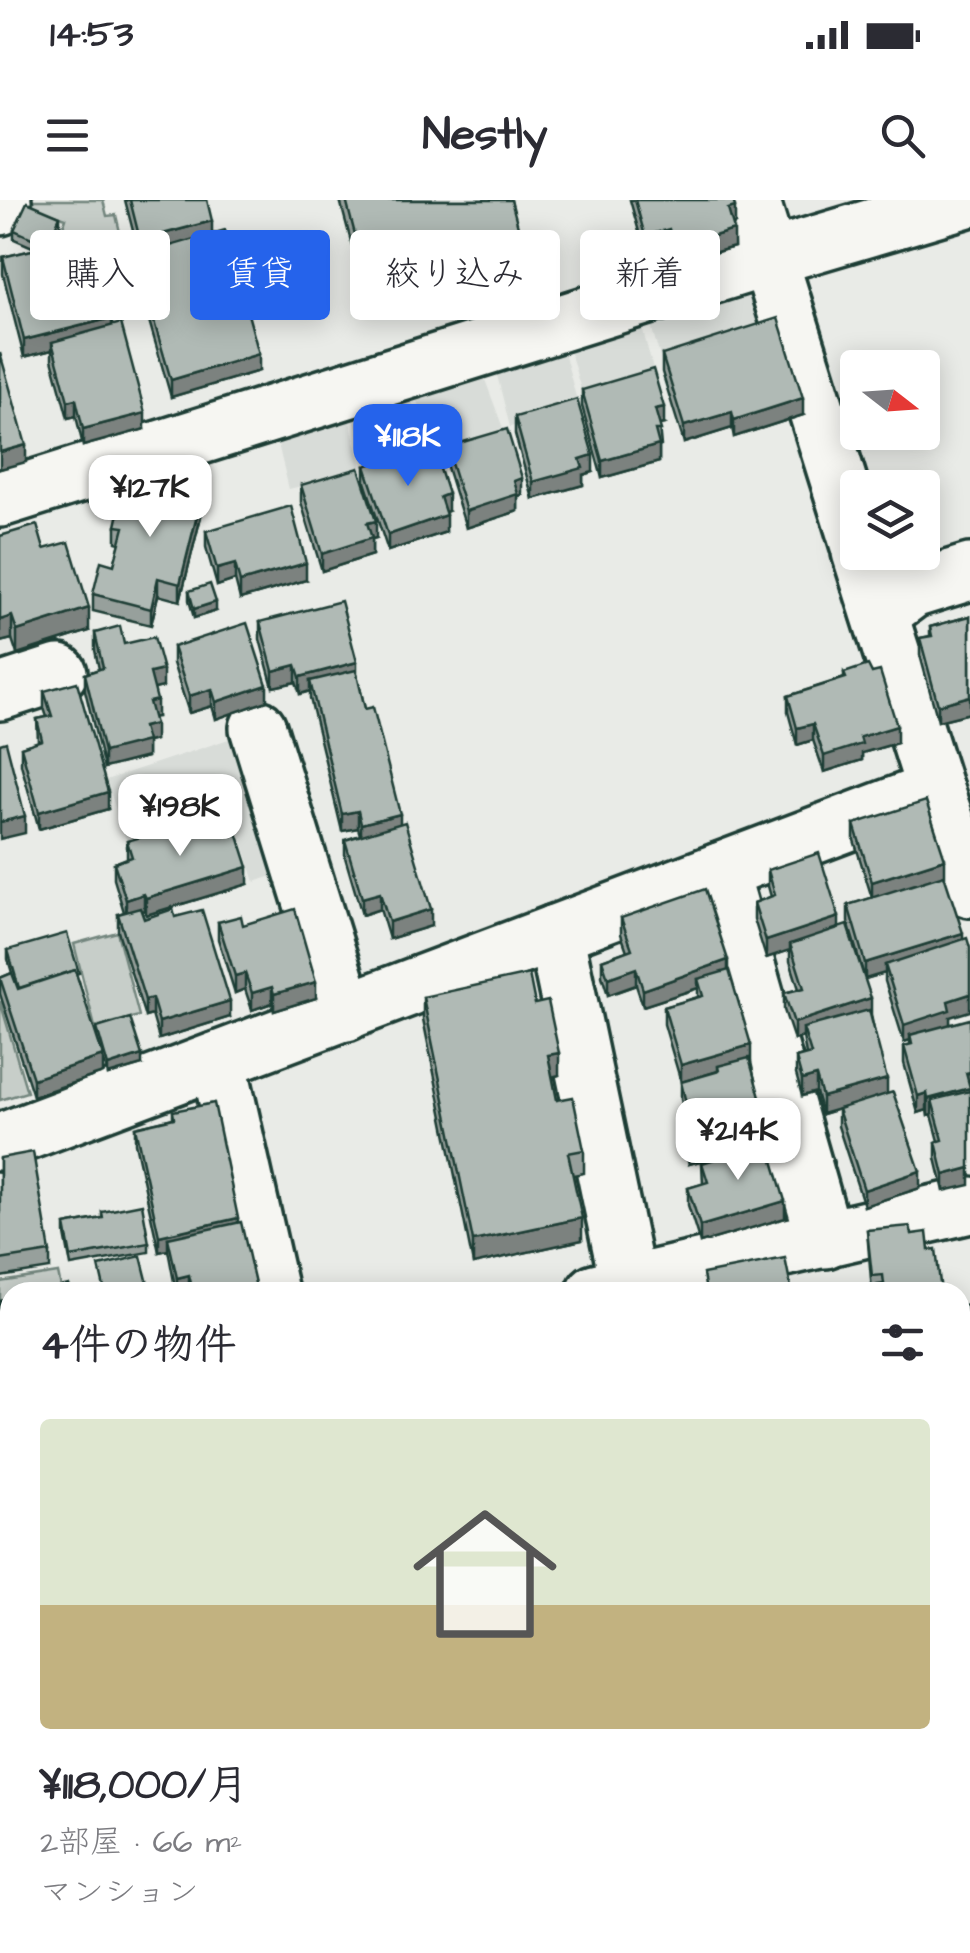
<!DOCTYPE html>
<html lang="ja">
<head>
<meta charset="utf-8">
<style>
	:root { --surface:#fff; --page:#f7f7f7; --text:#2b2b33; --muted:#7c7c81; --line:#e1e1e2; --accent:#2563eb }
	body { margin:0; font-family:"Architects Daughter","Klee One",sans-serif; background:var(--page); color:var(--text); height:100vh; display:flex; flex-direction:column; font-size:38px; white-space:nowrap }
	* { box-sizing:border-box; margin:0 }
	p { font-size:32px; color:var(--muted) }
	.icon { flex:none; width:55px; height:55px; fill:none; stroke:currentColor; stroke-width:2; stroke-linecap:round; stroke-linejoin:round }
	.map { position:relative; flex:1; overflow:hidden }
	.drawer { position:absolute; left:0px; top:1082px; width:970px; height:672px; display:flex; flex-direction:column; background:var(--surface); border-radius:30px 30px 0 0; box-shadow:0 5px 25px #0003 }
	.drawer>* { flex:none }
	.guide { position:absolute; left:30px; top:30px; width:910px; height:90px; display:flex; gap:20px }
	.needle { width:65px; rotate:107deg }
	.buttons { position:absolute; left:840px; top:150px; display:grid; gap:20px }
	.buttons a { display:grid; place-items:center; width:100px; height:100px; border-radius:10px; background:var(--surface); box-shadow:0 5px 25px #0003; font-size:50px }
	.price { position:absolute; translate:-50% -85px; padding:0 22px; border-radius:20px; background:#fff; color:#222; font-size:32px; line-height:65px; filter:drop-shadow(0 2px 5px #0008) }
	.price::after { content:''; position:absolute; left:50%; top:60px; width:30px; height:22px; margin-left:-15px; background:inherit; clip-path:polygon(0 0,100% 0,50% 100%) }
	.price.current { background:var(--accent); color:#fff }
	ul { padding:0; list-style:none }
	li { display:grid; align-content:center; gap:20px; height:530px; padding:0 40px }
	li+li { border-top:2px solid var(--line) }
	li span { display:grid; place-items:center; height:310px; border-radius:10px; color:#555 }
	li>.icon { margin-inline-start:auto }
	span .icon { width:180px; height:180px; fill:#fffc; stroke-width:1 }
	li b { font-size:42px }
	h2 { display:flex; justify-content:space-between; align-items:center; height:120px; padding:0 40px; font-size:42px }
	.chip { padding:0 35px; border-radius:10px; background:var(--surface); box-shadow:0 5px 25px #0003; font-size:35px; line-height:90px }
	.chip.current { background:var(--accent); color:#fff }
	.status { display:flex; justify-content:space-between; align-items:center; height:70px; padding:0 50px; background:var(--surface); direction:ltr }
	.status svg { height:28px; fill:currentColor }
	header { display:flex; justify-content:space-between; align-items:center; height:130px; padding:0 40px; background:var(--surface); font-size:45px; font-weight:700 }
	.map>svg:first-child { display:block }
	.built { fill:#d8dcd8 }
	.green { fill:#c7cec9; stroke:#73867e; stroke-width:2.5 }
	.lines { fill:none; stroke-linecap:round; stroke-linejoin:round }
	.minor-casing { stroke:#1f3d34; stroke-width:62 }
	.minor { stroke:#f6f6f2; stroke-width:55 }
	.wall { fill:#97a09c; stroke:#1f3d34; stroke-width:2.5 }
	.shaded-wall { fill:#7b827f; stroke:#1f3d34; stroke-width:2.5 }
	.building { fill:#b0bab5; stroke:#1f3d34; stroke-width:2.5 }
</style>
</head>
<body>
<div class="status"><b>14:53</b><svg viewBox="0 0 49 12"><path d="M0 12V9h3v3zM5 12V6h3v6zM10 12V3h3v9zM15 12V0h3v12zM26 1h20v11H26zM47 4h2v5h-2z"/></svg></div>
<header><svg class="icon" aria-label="menu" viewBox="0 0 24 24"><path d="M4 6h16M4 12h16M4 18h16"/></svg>Nestly<svg class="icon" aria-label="search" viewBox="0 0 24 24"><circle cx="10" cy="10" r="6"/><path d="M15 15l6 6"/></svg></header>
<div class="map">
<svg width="970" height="1753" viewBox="0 0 970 1753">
	<rect width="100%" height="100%" fill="#e9ebe7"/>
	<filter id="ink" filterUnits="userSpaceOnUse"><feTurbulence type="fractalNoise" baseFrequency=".01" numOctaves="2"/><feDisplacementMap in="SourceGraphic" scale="20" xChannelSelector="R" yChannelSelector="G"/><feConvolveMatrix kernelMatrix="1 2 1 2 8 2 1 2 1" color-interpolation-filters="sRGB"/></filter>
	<g filter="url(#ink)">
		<g class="built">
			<path d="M759,82l15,49 -112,33 -14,-49z"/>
			<path d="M640,120l15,56 -72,21 -16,-56z"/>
			<path d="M563,148l16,60 -69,19 -15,-60z"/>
			<path d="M484,177l19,51 -68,24 -18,-51z"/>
			<path d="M410,195l16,54 -57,18 -17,-54z"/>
			<path d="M349,218l14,53 -74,18 -13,-53z"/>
			<path d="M235,537l46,136 -26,9 -17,-53 -33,12 -6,-14 -69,24 -24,-71z"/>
			<path d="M970,1566v53l-10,3v-53z"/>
			<path d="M680,1745h194l2,8h-194z"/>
		</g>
		<g class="green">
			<path d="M34,0h69l4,16 9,-1 10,43 -44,11 -3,-10 -24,-8 11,-33 -34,-12z"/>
			<path d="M117,732l22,84 -44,11 -21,-83z"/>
			<path d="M0,801l27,91 -27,8z"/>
			<path d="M58,1073l4,19h-52v13l-10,2v-25z"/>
		</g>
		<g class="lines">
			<defs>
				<g id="minor">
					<path d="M751,0l107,343"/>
					<path d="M0,7l3,-7"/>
					<path d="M0,299l768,-241 196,-58"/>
					<path d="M860,352l75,238 35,99"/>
					<path d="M880,414l32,-24 58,-18"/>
					<path d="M0,492l59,-19"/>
					<path d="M258,528l88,285"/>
					<path d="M720,671l105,369"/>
					<path d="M555,733l75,359"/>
					<path d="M218,860l52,232"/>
					<path d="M0,942l935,-352"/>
					<path d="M595,1092l375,-87"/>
					<path d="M0,1229l10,-2"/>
					<path d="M960,1548l10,-3"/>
					<path d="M80,1745l2,8"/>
					<path d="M658,1745l2,8"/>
					<path d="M300,1753l27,-8"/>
				</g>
			</defs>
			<use href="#minor" class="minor-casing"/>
			<use href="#minor" class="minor"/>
		</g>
		<g class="wall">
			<path d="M125,0h82l5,34 47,137 -88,26 -36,-125v-16l4,-2z"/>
			<path d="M340,0h171l10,61 -139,37 -4,-16 -15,5z"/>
			<path d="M630,0h103l2,24 -2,1 1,22 -60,17 -5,-18 -24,7z"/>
			<path d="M60,26l-10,20 20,19 16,8 26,52 33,104 -62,17 -7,-30 -8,2 -16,-59v-9l-28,7 -21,-83v-17l34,-8 -23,-10v-9z"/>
			<path d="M662,155l141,60 -69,22 -2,-9 -48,15 -22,-71z"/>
			<path d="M582,190l82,34 -5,1 2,21 -2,1v15l-57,16 -20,-72z"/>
			<path d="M515,217l78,55 -10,3v10l-50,14 -18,-65z"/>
			<path d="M446,247l76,48 -4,1v15l-52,17 -20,-64z"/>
			<path d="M365,266l83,45 -3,1 1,20 -58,19 -23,-69z"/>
			<path d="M301,285l75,53 -4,1v16l-50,16 -21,-69z"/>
			<path d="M203,308l-23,93 -22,-6 -7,30 -58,-14v-17l21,-29 6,-22 -4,-1v-16z"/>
			<path d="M206,331l100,49 -66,19 -5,-19 -18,6 -11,-39z"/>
			<path d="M44,349l45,82 -72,23 -5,-15 -12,3z"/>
			<path d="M189,391l27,20 -22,7 -5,-18z"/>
			<path d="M970,416v97l-32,8 -18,-66v-17l10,-2v-9z"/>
			<path d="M260,422l97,52 8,35 66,217 -42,13 -9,-30 -18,6 -17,-58v-17l15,-5 -2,-7 -16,3 -32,-133v-7l-10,3 -4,-12 -23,5 -13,-48z"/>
			<path d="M95,433l29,11 39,43 -9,2 3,28h-4l2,23 -8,2v15l-43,11 -19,-78v-16l14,-5 -4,-19z"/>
			<path d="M173,447l94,54 -51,18 -4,-13 -23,7 -16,-50z"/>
			<path d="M844,473l53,70 -35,10v7l-38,12 -11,-32 -16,5 -9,-33v-16l56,-18z"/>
			<path d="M44,491l64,118 -69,20 -18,-65v-17l17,-5 -1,-23 10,-2 -3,-9z"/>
			<path d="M854,624l90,52 6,141 -6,174 -8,-33v-16l3,-1 -7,-26 -4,1 -1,-6 -9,3 -14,-50v-17l6,-1v-5l-6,2 -19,-61v-8l-20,6 -17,-57v-17l24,-7 -18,-58z"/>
			<path d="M198,630l50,54 -102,31 -2,-5 -3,1 3,8 31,-2 55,100 -71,22 -7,-24 -7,2 -27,-86v-17l6,-2 -10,-33v-16l13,-5v-17z"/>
			<path d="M768,670l71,58 32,87 16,79 33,94 -56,18 -26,-80v-17l3,-1 -19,6 -6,-22 -14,4 -6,-22v-16l10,-3 -3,-18 -9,3 -10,-30v-17l15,-4 -9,-28v-11l-24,8 -12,-39v-16l17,-6 -3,-11z"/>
			<path d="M621,718l107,52 23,92 34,156 -85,25 -12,-38v-17l15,-4 -1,-21 30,-9v-2l-43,12 -10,-38v-17l4,-1 -2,-9v-17l-17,-58v-17l34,-10v-9l-55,18 -7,-21 -28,10 -6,-19v-16l25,-9 -6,-17z"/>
			<path d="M218,722l25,3 73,73 -42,13 -2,-8 -20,7 -7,-21 -10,4 -17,-54z"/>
			<path d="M8,750l71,31 24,92 -70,23 -33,-102v-16l12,-5 -4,-14z"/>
			<path d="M423,797l112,7 24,71 -7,2 5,23 27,50v23l-11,2 9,65 -109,24 -50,-245z"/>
			<path d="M97,828l45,37 -34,10 -11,-38z"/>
			<path d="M173,911l65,112 19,69h-81l-8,-42 -9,2 -24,-109v-16l38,-9z"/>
			<path d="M0,958l50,94v17l-50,8z"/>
			<path d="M102,1012l47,31v9l-78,14 -6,-32v-9l37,-7z"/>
			<path d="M867,1030l45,4 17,16 12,42h-69z"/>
			<path d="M10,1099v86l-10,-42v-42z"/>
			<path d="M970,1105v108l-10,2v-109z"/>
			<path d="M117,1745h61l1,8h-59z"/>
		</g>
		<g class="shaded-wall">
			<path d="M735,7v17l-7,2v-17z"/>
			<path d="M60,16v10l-13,28v-9z"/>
			<path d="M212,21v17l-72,19v-17z"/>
			<path d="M669,29v17l-24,7v-17z"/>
			<path d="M734,30v17l-60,17v-16z"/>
			<path d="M521,38v23l-139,37v-22z"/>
			<path d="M378,60v22l-15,5v-22z"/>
			<path d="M112,118v17l-60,7v8l-28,7v-17z"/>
			<path d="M259,154v17l-88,26v-17z"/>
			<path d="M803,198v17l-69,22v-17z"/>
			<path d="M76,199v17l-8,2v-17z"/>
			<path d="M664,207v17l-9,2v-17z"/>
			<path d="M732,212v16l-48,15v-17z"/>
			<path d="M145,213v16l-62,17v-17z"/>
			<path d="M26,245v17l-26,7v-17z"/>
			<path d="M659,245v17l-57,16v-17z"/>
			<path d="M593,255v17l-10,3v10l-50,14v-17l47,-23z"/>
			<path d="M522,278v17l-4,1v15l-52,17v-17l48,-30z"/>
			<path d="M203,291v17l-23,93v-17z"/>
			<path d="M448,294v17l-8,3v-17z"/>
			<path d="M446,315v17l-58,19v-16z"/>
			<path d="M376,321v17l-4,1v16l-50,16v-17l45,-31z"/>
			<path d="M306,363v17l-66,19v-17z"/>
			<path d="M235,364v16l-18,6v-17z"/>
			<path d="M158,378v17l-7,30v-16z"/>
			<path d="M216,402v9l-22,7v-9z"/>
			<path d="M89,408v23l-72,23v-23z"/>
			<path d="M12,416v23l-12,3v-22z"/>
			<path d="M357,462v17l-47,2v10l-10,3v-17z"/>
			<path d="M296,465v17l-23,5v-16z"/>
			<path d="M163,470v17l-13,3v-17z"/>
			<path d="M267,485v16l-51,18v-17z"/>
			<path d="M212,489v17l-23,7v-17z"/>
			<path d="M970,496v17l-32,8v-16z"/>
			<path d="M157,500v17l-8,1v-16z"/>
			<path d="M155,524v16l-8,2v15l-43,11v-16l39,-25z"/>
			<path d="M813,524v16l-16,5v-17z"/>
			<path d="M897,526v17l-35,10v7l-38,12v-16l36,-19z"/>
			<path d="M108,592v17l-69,20v-17z"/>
			<path d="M358,611v17l-16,3v-17z"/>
			<path d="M400,614v17l-39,9v-16z"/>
			<path d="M25,616v17l-25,6v-17z"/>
			<path d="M945,659v17l-73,23v-17z"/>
			<path d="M248,667v17l-102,31v-17z"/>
			<path d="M380,693v16l-18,6v-17z"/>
			<path d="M144,694v16l-18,7v-17z"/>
			<path d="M431,709v17l-42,13v-17z"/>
			<path d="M839,717v17l-49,10v6l-24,8v-17z"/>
			<path d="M963,733v16l-78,16v8l-20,6v-16z"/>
			<path d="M728,760v17l-30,2v9l-55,18v-16z"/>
			<path d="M636,768v17l-28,10v-17z"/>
			<path d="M245,773v16l-10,4v-17z"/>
			<path d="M316,782v16l-42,13v-17z"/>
			<path d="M272,787v16l-20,7v-17z"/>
			<path d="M970,794v17l-20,6v9l-40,9v5l-6,2v-17l44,-24z"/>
			<path d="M152,798v17l-7,2v-17z"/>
			<path d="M871,798v17l-65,21 -3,-8v9l-9,3v-17z"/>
			<path d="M230,801v16l-71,22v-17z"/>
			<path d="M751,845v17l-32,9 -1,-5v5l-37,11v-17z"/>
			<path d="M559,853v22l-11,3v-23z"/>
			<path d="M142,855v10l-34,10v-9z"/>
			<path d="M103,856v17l-70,23v-17z"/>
			<path d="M970,872v33l-38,-5v15l-4,1v-17z"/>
			<path d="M816,876v16l-14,4v-16z"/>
			<path d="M887,879v16l-65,19v-17z"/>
			<path d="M927,893v17l-9,3v-17z"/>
			<path d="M768,926v16l-36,2v8l-43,12v-16z"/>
			<path d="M970,968v17l-26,6v-16z"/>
			<path d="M920,971v17l-56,18v-16z"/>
			<path d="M785,1001v17l-85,25v-17z"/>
			<path d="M238,1018v16l-70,4v12l-9,2v-16z"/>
			<path d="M582,1018v22l-109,24v-23z"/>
			<path d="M189,1075v17h-12v-14z"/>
			<path d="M970,1288v17l-10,2v-17z"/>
			<path d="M970,1373v17l-10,2v-17z"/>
			<path d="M970,1469v17l-10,3v-17z"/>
			<path d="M10,1489v23l-10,2v-23z"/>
			<path d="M10,1550v17l-10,3v-16z"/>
			<path d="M10,1650v17l-10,3v-16z"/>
			<path d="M10,1728v17l-10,3v-17z"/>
			<path d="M179,1746v7h-23z"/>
		</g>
		<g class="building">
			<path d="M130,0h77l5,21 -72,19z"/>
			<path d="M346,0h165l10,38 -139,38 -4,-16 -15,5z"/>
			<path d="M635,0h98l2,7 -7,2 6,21 -60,18 -5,-19 -24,7z"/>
			<path d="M27,2l33,14 -13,29 -33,-15z"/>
			<path d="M225,30l34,124 -88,26 -36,-124z"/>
			<path d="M65,42l5,23 14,-4 2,12 15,-4 11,49 -88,22 -21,-83z"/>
			<path d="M778,118l25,80 -69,22 -2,-8 -48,14 -22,-71z"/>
			<path d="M121,123l24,90 -62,16 -7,-30 -8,2 -16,-59z"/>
			<path d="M0,153l26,92 -26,7z"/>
			<path d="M653,169l11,38 -9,2 6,21h-6l4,15 -57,16 -20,-71z"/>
			<path d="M577,199l16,56 -13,4 3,9 -50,14 -18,-65z"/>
			<path d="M507,229l15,49 -8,3 4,13 -52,17 -20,-64z"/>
			<path d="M432,244l16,50 -8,3 6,18 -58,20 -23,-69z"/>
			<path d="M359,268l17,53 -9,2 5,15 -50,16 -21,-69z"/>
			<path d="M134,273l69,18 -23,93 -22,-6 -7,31 -58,-15 8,-33 13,4 10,-38 -8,-1 10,-44 6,1z"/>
			<path d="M291,306l15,57 -66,19 -5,-18 -18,5 -11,-38z"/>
			<path d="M37,325l7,24 25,-7 20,66 -72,23 -5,-15 -12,4v-84z"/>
			<path d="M210,384l6,18 -22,7 -5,-18z"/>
			<path d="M341,401l16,61 -57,15 -4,-12 -23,6 -13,-49z"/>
			<path d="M970,416v80l-32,9 -18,-67 12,-2 -2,-9z"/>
			<path d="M247,423l20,62 -51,17 -4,-13 -23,7 -16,-49z"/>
			<path d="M120,426l4,18 30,-7 9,33 -13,3 7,27 -8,2 6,22 -12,3 4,14 -43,11 -19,-78 18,-6 -8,-35z"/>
			<path d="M868,465l4,8 8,-2 17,55 -37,11 2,7 -38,12 -11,-32 -16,4 -9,-32 58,-18 -2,-5z"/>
			<path d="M356,470l9,39 8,-2 27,107 -39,10 -3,-13 -16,3 -32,-133z"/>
			<path d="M77,482l31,110 -69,20 -18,-65 21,-7 -5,-21 15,-3 -8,-25z"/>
			<path d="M6,542l19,74 -25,6v-78z"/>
			<path d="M926,601l19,58 -73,23 -18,-58z"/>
			<path d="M233,620l15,47 -102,31 -2,-4 -18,6 -12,-37 18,-6 -5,-16 68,-20 3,9z"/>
			<path d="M405,622l26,87 -42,13 -9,-29 -18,5 -17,-58z"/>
			<path d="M819,653l20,64 -73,24 -12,-38 21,-8 -7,-25z"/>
			<path d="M944,675l19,58 -98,30 -17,-58z"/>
			<path d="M705,689l23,71 -85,30 -7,-22 -28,10 -6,-18 30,-11 -11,-31z"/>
			<path d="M140,708l4,11 29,-10 2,8 27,-7 28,91 -71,21 -7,-24 -7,2 -27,-86z"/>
			<path d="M295,709l21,73 -42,12 -2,-7 -20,6 -7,-20 -10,3 -17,-54 23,-6 2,9z"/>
			<path d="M847,725l24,73 -77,25 -10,-30 20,-5 -14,-44z"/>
			<path d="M67,733l12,40 -3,1 -1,-4 -56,18 -11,-38z"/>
			<path d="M967,738l3,10v46l-22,7 2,9 -46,15 -19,-60z"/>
			<path d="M75,770l28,86 -70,23 -33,-101 12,-5 6,16z"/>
			<path d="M729,770l22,75 -70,20 -17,-58 39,-11 -5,-17z"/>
			<path d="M529,774l6,30 13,-3 11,52 -11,2 9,45 16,-3 11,53 -16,3 14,65 -109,23 -50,-244z"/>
			<path d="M869,810l18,69 -65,18 -6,-21 -14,4 -6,-22 15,-4 -8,-26z"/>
			<path d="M130,818l12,37 -34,11 -11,-38z"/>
			<path d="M970,819v53l-4,1 4,15 -42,11 -1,-6 -9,3 -14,-50 8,-2 -2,-9z"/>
			<path d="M749,858l19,68 -79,22 -10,-39 8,-2 -6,-25 38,-11 -1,-5z"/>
			<path d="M970,891v77l-26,7 -8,-33 7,-2 -11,-40z"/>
			<path d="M893,892l27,79 -56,19 -26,-81z"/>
			<path d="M214,903l24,115 -79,18 -24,-109 39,-9 -1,-7z"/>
			<path d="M765,934l20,67 -85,25 -12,-38 20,-6 -6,-19 33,-10 -3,-9z"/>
			<path d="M33,952l17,100 -50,8v-102z"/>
			<path d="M142,1004l7,39 -78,14 -6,-32 38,-7 -1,-6z"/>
			<path d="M241,1022l16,70h-64l-4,-17 -12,3 -9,-40z"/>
			<path d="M910,1026l2,8 15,-2 2,18 7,-1 5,43h-64v-7l7,-1 -1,-9 -11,1 -5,-46z"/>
			<path d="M141,1056l9,36h-45l-6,-26z"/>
			<path d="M785,1058l7,34h-86l-3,-18z"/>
			<path d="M69,1085l2,7h-35z"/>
			<path d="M10,1099v69l-10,-42v-25z"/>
			<path d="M970,1105v92l-10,1v-92z"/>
			<path d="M970,1219v69l-10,2v-68z"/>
			<path d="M10,1279v210l-10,2v-210z"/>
			<path d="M970,1306v67l-10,2v-66z"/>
			<path d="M970,1400v69l-10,3v-70z"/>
			<path d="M0,1506h1l9,26v18l-10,4z"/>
			<path d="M0,1602l10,32v16l-10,4z"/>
			<path d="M10,1661v67l-10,3v-68z"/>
			<path d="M10,1733v12h37l3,8h-50v-17z"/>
			<path d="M122,1745h56l1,1 -23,7h-31z"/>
			<path d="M445,1745h82l1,8h-82z"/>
			<path d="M557,1745h85l1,5 -14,3h-71z"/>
			<path d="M395,1748l1,5h-20z"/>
		</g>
	</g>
</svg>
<div class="buttons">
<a><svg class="needle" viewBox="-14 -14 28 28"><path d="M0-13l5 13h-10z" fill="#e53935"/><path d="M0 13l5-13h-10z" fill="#7c7c81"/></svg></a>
<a><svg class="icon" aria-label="layers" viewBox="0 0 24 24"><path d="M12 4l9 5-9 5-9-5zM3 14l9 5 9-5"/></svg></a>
</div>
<b class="price current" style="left:408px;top:289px">¥118K</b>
<b class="price" style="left:150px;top:340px">¥127K</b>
<b class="price" style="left:180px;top:659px">¥198K</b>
<b class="price" style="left:738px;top:983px">¥214K</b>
<div class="guide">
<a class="chip">購入</a>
<a class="chip current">賃貸</a>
<a class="chip">絞り込み</a>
<a class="chip">新着</a>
</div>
<section class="drawer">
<h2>4件の物件<svg class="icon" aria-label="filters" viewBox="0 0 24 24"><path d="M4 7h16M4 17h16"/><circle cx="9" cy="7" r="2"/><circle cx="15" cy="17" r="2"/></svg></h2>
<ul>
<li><span style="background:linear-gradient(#dfe7d0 60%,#c2b280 0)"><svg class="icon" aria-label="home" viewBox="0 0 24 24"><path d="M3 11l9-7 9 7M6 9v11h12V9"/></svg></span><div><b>¥118,000/月</b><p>2部屋 · 66 m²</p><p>マンション</p></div></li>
</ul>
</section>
</div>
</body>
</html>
